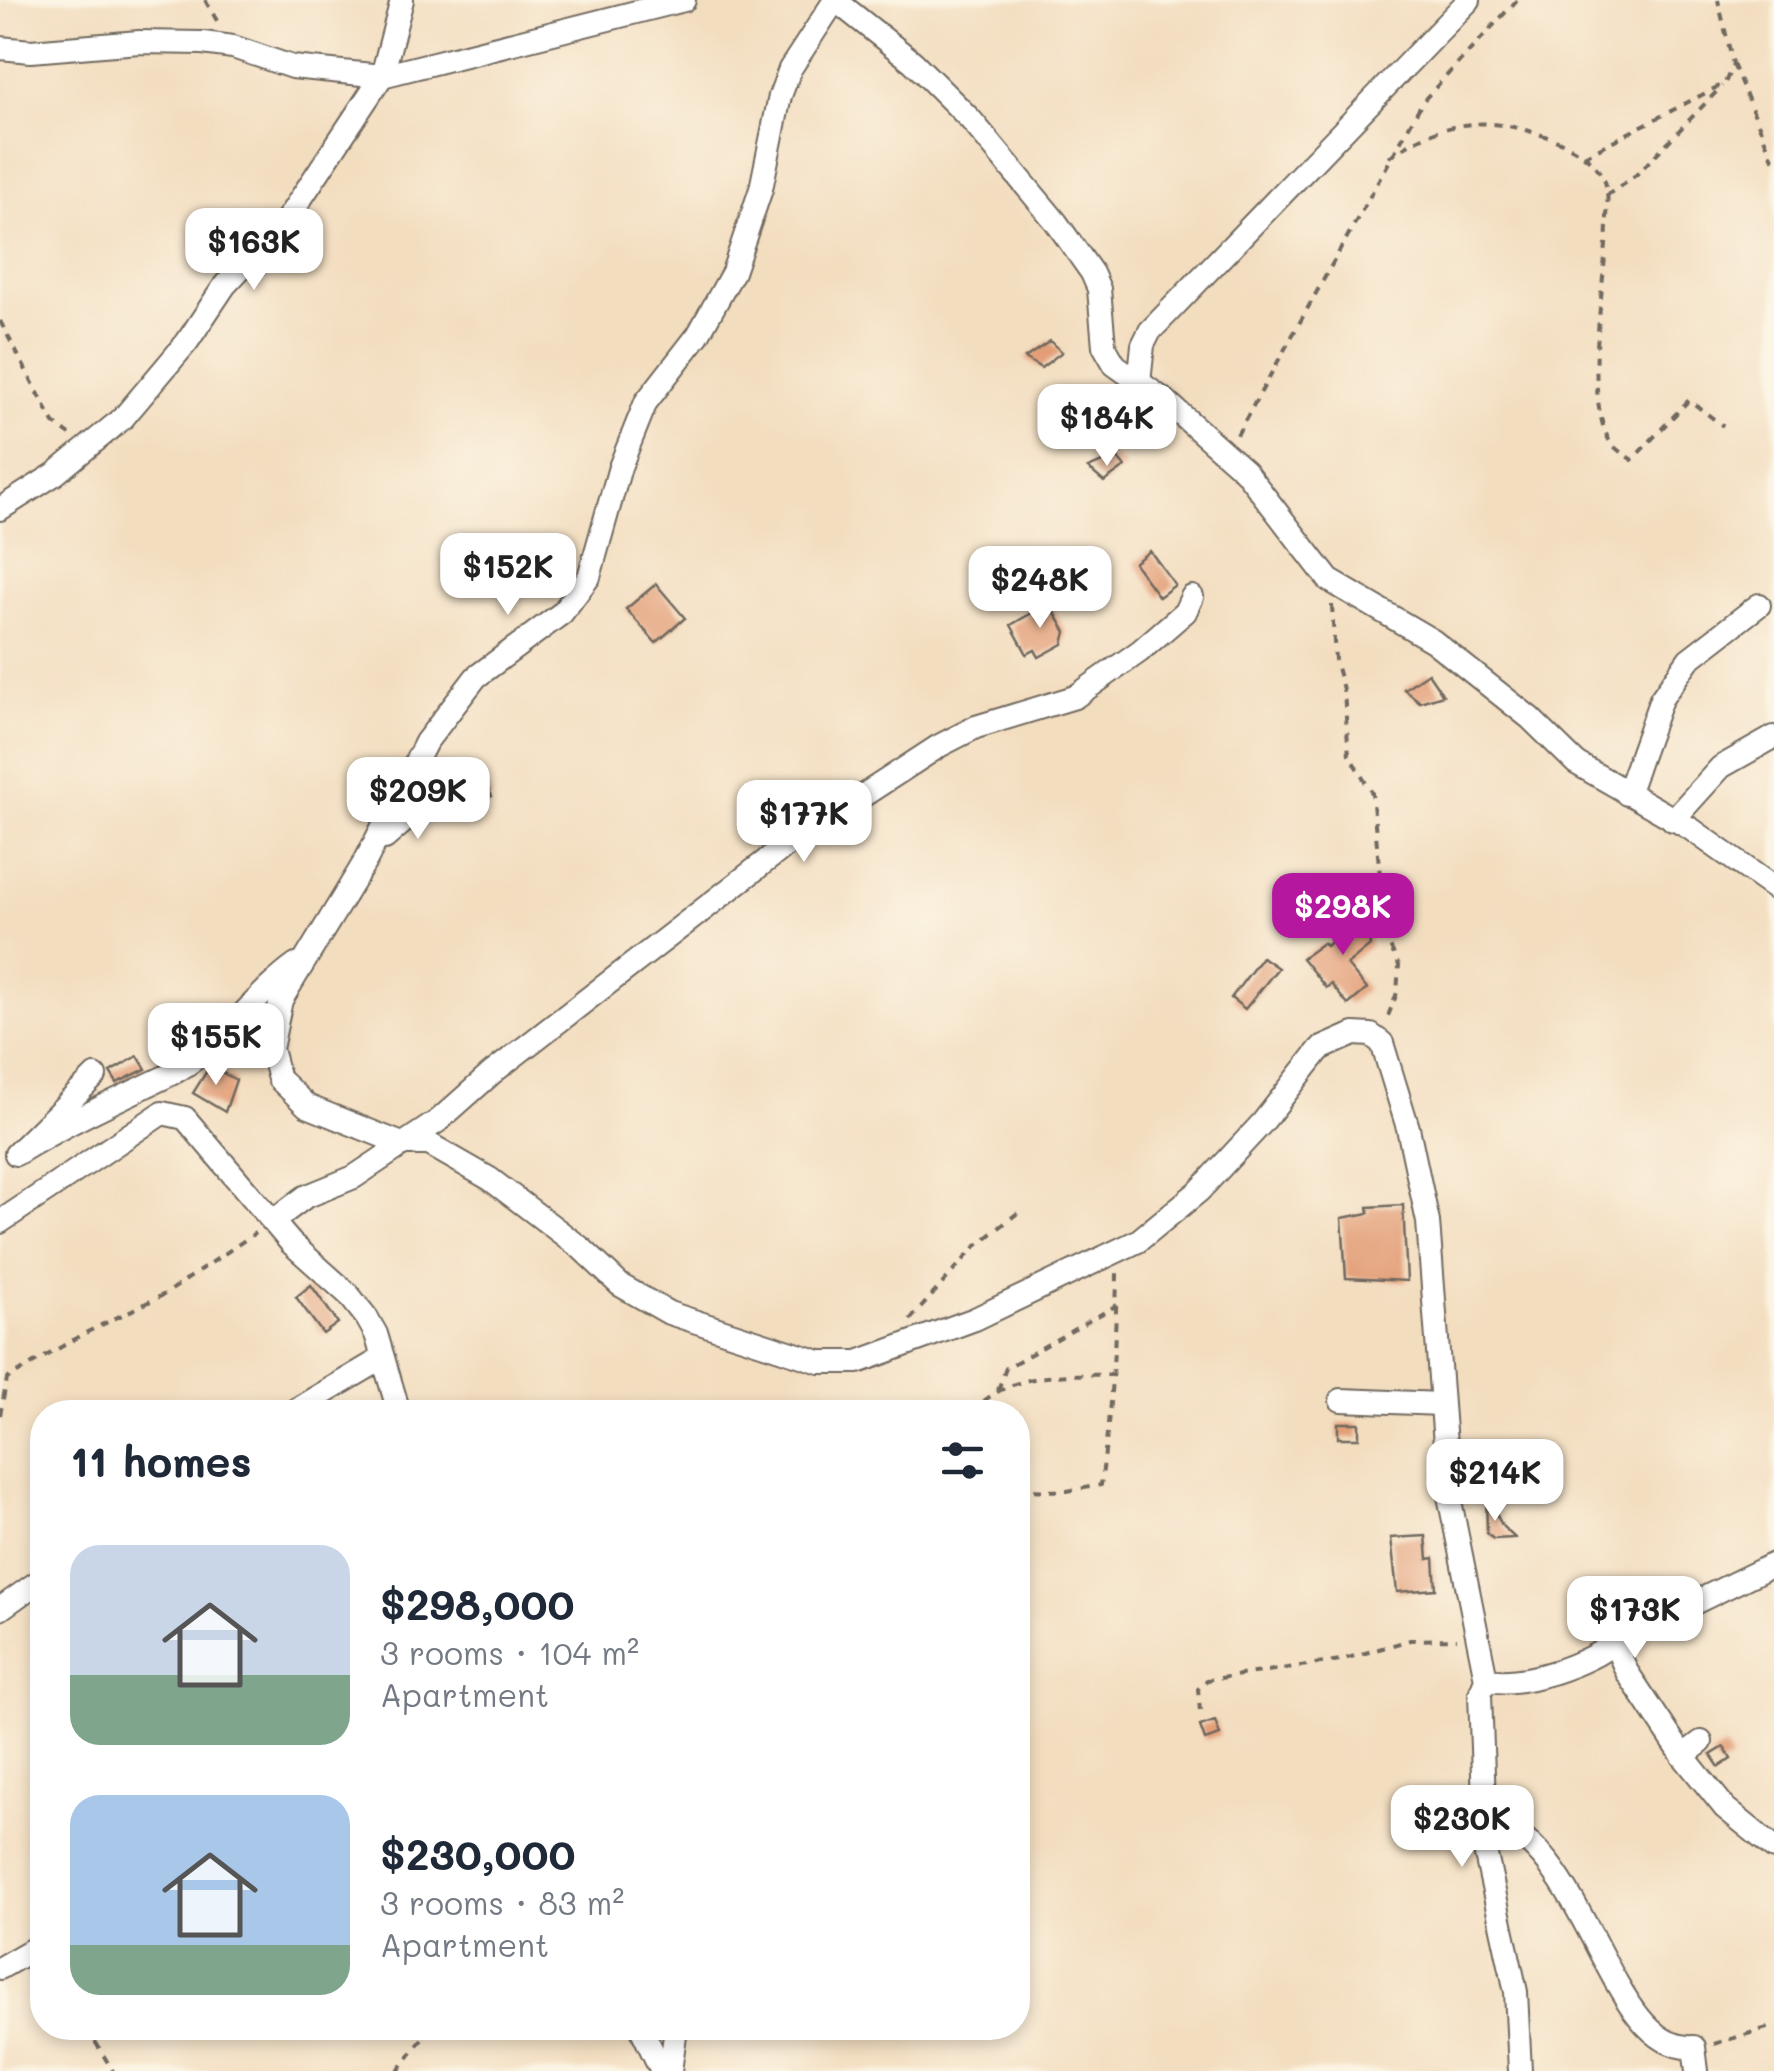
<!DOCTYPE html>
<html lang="en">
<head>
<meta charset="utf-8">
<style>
	:root { --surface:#fff; --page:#f6f6f7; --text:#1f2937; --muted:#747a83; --accent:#b5179e }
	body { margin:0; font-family:Mali,sans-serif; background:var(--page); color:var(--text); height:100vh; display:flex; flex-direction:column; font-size:38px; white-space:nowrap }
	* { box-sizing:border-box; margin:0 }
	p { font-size:32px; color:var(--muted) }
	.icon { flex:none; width:55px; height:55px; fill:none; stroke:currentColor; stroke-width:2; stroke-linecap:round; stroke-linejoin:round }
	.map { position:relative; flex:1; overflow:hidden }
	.drawer { position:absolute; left:30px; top:1400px; width:1000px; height:640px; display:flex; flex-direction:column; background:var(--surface); border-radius:40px; box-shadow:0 5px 15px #0003 }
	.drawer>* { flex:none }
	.price { position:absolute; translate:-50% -85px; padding:0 22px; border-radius:20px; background:#fff; color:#222; font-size:32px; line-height:65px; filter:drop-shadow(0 2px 5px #0008) }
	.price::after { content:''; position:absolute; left:50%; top:60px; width:30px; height:22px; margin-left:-15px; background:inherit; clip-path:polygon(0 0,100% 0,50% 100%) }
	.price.active { background:var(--accent); color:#fff }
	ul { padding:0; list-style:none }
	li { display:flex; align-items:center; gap:30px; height:250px; padding:0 40px }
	li span { display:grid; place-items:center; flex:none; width:280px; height:200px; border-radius:30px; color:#555 }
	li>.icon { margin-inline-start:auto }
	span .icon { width:120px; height:120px; fill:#fffc; stroke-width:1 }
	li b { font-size:42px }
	h2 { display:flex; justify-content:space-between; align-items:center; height:120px; padding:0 40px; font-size:42px }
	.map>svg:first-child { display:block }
	.building { fill:#e39e77 }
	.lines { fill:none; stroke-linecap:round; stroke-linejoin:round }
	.minor-casing { stroke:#71695f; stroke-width:26 }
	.path { stroke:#71695f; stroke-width:4; stroke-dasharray:8 8; stroke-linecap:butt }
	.minor { stroke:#fff; stroke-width:22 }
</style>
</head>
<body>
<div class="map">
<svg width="1774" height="2071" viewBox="0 0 1774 2071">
	<rect width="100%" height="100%" fill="#fcf5e5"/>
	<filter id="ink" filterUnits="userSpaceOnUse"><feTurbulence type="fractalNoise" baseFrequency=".01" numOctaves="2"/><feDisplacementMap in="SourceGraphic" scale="20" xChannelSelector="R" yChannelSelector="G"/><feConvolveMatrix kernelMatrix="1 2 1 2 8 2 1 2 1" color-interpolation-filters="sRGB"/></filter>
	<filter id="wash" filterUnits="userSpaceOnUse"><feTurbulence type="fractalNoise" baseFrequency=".0048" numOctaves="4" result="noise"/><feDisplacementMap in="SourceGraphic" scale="40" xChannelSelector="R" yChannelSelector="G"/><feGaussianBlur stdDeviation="2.25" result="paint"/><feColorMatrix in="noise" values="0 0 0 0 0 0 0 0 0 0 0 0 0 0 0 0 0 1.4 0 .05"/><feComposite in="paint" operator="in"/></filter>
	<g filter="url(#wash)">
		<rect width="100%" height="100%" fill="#f3ddbf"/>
		<g id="blocks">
			<g class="building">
				<path d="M1050,341l12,11 -21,16 -16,-10z"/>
				<path d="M1116,456l9,11 -21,15 -16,-14z"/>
				<path d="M1150,551l25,34 -16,12 -25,-34z"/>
				<path d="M656,584l29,34 -29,25 -30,-34z"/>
				<path d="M1049,603l17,29 -3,12 -24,13 -4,-7 -8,4 -16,-29z"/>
				<path d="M1428,673l15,22 -23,7 -16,-13z"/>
				<path d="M482,777l10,19 -16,9 -10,-19z"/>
				<path d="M1376,913l4,18 -12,2 2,13 -23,19 20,24 -19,16 -17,-21 -5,4 -24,-30 21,-15 3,3 33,-29z"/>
				<path d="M1262,957l16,11 -33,41 -14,-11z"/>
				<path d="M138,1056l8,13 -29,14 -7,-11z"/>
				<path d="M210,1066l26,14 -11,32 -32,-19z"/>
				<path d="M1403,1205l4,76 -61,-3 -4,-60 27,-5 -1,-6z"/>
				<path d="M311,1285l27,38 -15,11 -27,-37z"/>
				<rect x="1338" y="1423" width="21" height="15"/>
				<path d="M1486,1495l17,32 12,11 -22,1 -6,-6z"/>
				<path d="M1426,1536l2,23 6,-1 2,31 -39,3 -6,-54z"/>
				<path d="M1215,1721l5,14 -15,5 -5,-14z"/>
				<path d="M1724,1747l7,12 -12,8 -8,-12z"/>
			</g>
		</g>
	</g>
	<g filter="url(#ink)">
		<use href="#blocks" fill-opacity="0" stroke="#71695f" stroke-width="2.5"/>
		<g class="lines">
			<defs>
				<g id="minor">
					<path d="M835,0l-45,69 -10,27 -19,93 -28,83 -35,63 -52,67 -26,65 -31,110 -27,36 -86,64 -50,65 -60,118 -85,140 -10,49 8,30 28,27 95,38h27l61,35 91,69 39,37 49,28 151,49h38l117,-43 163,-78 61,-50 64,-69 57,-73 34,-15 17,1 11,8 26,85 20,94 21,274 37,183 -6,15 6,161 30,137 4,79"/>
					<path d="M835,0l78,62 58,58 85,102 36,51 7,16 5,57 11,19 52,37 78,69 84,109 104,61 97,77 46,45 115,66 83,59"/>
					<path d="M0,48l31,3 108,-9 64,1 30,4 59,20 90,9 302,-76"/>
					<path d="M1139,383l4,-38 7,-14 319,-331"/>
					<path d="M0,509l55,-35 68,-56 64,-76 38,-57 63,-67 94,-142 20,-76"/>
					<path d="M1627,794l34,-95 28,-40 70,-54"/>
					<path d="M1673,820l48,-53 53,-30"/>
					<path d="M385,838l56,-49"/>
					<path d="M95,1076l-79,78c49,-30 100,-54 151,-78 52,-25 83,-78 129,-111"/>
					<path d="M273,1221l32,-24 49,-20 84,-56 54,-48 292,-226 155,-101 37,-19 99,-30 65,-46 45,-39 7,-15"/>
					<path d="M0,1222l162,-109 23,5 106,125 57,51 19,24 9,16 23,78"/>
					<path d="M1341,1400l100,4"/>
					<path d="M292,1412l91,-54"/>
					<path d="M0,1609l42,-30"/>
					<path d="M1614,1642l13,30 56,84 18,-14"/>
					<path d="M1486,1679c31,10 105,-15 128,-37l160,-78"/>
					<path d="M1683,1756l42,52 49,40"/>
					<path d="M1485,1820c101,16 123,235 209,227l3,24"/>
					<path d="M0,1968l42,-24"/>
					<path d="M641,2028l21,43"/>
					<path d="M670,2071l6,-43"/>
				</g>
			</defs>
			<use href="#minor" class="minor-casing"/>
			<g class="path">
				<path d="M205,0l15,26"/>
				<path d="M1733,64l41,97"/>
				<path d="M1584,156l141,-73 8,-19 -15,-64"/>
				<path d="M1389,157c42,-30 85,-42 136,-27 29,8 68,22 80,52 4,10 2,28 2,39 0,57 -25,169 2,219 4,8 15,14 23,20l57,-60 34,26"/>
				<path d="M1606,196l30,-21 86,-89"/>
				<path d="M0,321l54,102 16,12"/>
				<path d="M1237,435l186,-334 94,-101"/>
				<path d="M1332,605l3,55 9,33 5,62 23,38 14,145 13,27 -2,28 -11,28"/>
				<path d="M910,1320l64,-72 46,-37"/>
				<path d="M998,1390l8,-22 111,-63"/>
				<path d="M972,1412c36,-39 89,-38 139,-37"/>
				<path d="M0,1415l7,-36 76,-45 84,-41 88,-60"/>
				<path d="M1018,1490l49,1 34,-6c9,-71 15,-141 16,-212"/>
				<path d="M1200,1711l-2,-22 9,-9 134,-20 69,-20 47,-1"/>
				<path d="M87,2028l26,43"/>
				<path d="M1714,2044l60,-18"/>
				<path d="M398,2071l32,-43"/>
			</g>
			<use href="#minor" class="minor"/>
		</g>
	</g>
</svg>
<b class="price" style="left:254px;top:293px">$163K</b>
<b class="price" style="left:1107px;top:469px">$184K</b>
<b class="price" style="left:508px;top:618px">$152K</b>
<b class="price" style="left:1040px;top:631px">$248K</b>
<b class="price" style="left:418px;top:842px">$209K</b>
<b class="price" style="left:804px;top:865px">$177K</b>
<b class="price active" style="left:1343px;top:958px">$298K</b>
<b class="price" style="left:216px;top:1088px">$155K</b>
<b class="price" style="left:1495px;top:1524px">$214K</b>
<b class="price" style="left:1635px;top:1661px">$173K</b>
<b class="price" style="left:1462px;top:1870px">$230K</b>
<section class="drawer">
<h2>11 homes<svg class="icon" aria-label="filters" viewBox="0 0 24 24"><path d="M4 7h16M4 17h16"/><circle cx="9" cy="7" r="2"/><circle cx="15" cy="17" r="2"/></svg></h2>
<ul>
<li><span style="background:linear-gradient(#c9d6e8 65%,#7fa58c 0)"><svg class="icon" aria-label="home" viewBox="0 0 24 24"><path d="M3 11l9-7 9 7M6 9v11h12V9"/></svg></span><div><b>$298,000</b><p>3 rooms · 104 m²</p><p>Apartment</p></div></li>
<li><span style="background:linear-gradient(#a9c7e8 75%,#7fa58c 0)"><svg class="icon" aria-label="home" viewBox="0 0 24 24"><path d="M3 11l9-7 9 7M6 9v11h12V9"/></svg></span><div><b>$230,000</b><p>3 rooms · 83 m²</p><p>Apartment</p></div></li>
</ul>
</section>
</div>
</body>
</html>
